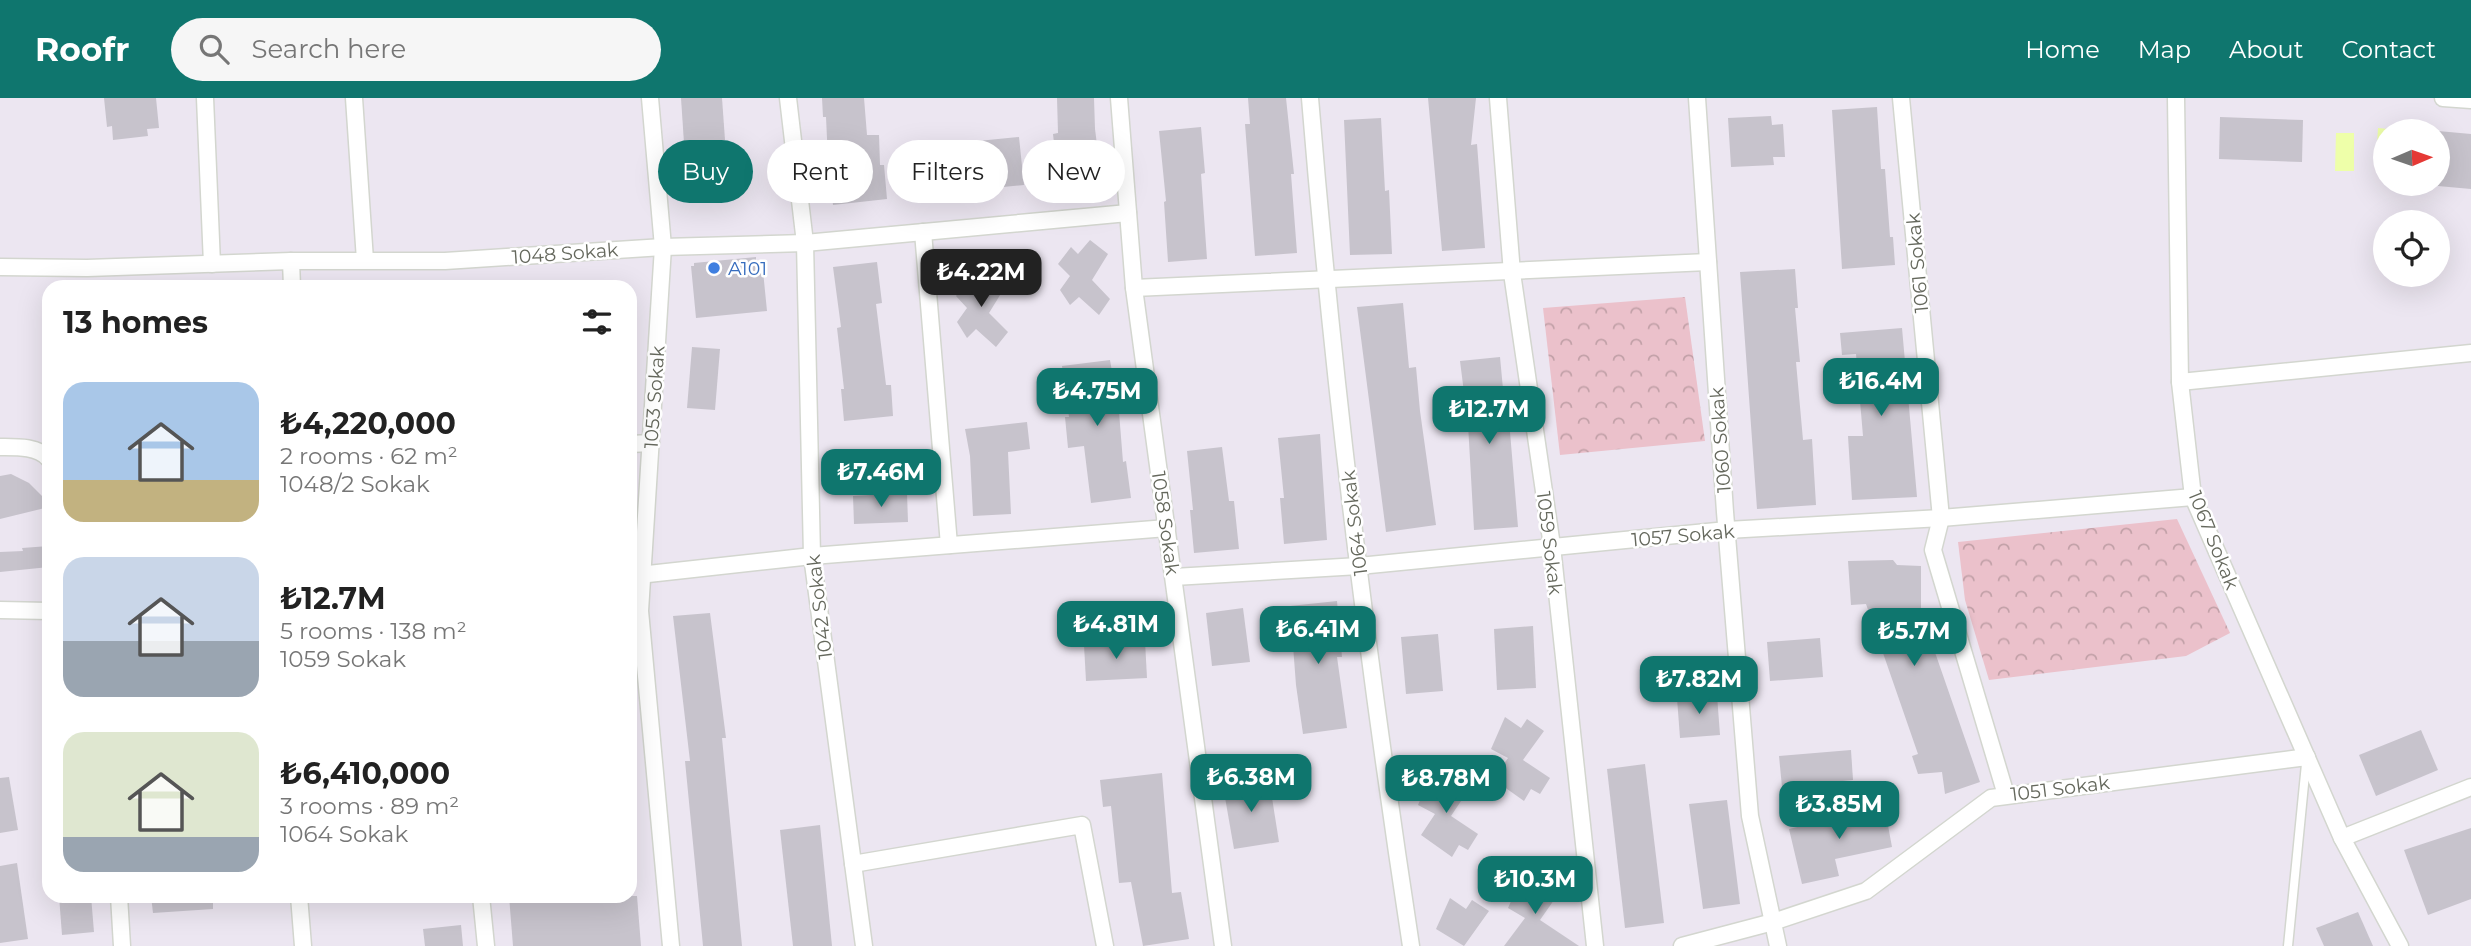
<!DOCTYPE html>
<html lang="en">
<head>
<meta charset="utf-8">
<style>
	:root { --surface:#fff; --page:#f6f6f6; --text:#222; --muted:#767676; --accent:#0f766e }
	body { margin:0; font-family:Montserrat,sans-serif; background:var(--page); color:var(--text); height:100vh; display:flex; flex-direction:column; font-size:26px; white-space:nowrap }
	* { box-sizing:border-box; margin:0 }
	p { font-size:23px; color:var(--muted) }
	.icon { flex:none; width:38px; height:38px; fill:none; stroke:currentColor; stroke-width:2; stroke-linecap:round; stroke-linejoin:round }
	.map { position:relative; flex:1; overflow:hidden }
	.drawer { position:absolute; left:42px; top:182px; width:595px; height:623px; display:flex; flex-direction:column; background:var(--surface); border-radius:21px; box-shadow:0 7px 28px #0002 }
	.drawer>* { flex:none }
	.guide { position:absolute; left:658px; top:42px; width:665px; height:63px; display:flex; gap:14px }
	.needle { width:46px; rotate:88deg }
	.tools { position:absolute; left:2373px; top:21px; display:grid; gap:14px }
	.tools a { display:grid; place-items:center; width:77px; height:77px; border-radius:50%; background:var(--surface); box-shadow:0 7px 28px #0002; font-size:35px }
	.price { position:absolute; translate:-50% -60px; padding:0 16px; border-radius:14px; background:var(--accent); color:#fff; font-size:23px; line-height:46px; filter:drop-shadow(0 2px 4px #0008) }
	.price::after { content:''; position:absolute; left:50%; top:42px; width:21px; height:16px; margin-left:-10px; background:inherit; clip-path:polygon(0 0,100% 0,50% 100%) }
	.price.active { background:#222; color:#fff }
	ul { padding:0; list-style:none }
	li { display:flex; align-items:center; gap:21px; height:175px; padding:0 21px }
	li span { display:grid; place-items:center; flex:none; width:196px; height:140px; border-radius:21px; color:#555 }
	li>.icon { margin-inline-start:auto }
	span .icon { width:84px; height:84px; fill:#fffc; stroke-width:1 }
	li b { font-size:30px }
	h2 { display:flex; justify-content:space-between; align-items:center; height:84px; padding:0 21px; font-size:30px }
	.chip { padding:0 24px; border-radius:32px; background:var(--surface); box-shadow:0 7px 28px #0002; font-size:24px; line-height:63px }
	.chip.active { background:var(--accent); color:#fff }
	header { display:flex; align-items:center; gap:42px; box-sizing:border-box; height:98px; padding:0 35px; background:var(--accent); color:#fff }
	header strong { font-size:33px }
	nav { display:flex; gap:38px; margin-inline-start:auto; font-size:24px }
	.search { width:490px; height:63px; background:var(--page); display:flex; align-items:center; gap:18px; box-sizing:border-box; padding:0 24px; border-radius:38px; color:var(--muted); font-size:26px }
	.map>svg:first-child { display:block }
	.park { fill:url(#park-crowns) }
	.water { fill:#eeffa9 }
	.building { fill:#c7c3cc }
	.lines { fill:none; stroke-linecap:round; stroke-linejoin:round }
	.lane-casing { stroke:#d3d6cf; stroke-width:11 }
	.street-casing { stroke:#d3d6cf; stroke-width:19 }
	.lane { stroke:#fff; stroke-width:8 }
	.street { stroke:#fff; stroke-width:16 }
	.shop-dot { fill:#3f7fe0; stroke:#fff; stroke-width:2.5 }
	.labels { text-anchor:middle; stroke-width:5; stroke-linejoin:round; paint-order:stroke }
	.street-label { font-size:19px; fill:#65685d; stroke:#fff }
	.shop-label { font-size:19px; fill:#366cbe; stroke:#fff; text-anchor:start }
</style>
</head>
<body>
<header>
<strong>Roofr</strong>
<div class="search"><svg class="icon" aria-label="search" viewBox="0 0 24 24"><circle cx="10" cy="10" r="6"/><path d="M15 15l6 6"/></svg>Search here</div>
<nav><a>Home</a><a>Map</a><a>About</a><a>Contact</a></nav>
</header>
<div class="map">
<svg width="2471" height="848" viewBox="0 0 2471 848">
	<defs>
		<pattern id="park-crowns" width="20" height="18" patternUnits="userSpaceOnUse" patternTransform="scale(1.75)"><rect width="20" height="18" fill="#ebc1cb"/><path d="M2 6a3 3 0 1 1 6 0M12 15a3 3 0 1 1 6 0" fill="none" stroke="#c2a1a8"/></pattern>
	</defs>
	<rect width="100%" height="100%" fill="#ece6f1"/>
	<g class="park">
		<path d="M1685,199l20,144 -145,14 -17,-147z"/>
		<path d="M2177,421l53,114 -44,23 -197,24 -24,-80 -7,-58z"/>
	</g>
	<g class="water">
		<path d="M2378,30l20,2 -13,1v31l-9,-1z"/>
		<path d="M2336,35h18v38h-19z"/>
	</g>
	<g class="building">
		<path d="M104,0h52l3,30 -12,1 1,7 -35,4 -1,-14 -5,1z"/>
		<path d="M681,0h41l3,42 -41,3z"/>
		<path d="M822,0h42l3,37h12l1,30h4l3,34 -54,6 -5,-45 -2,-43h-3z"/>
		<path d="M1057,0h37l1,31 6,47 -43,4 -5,-46 5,-1z"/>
		<path d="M1248,0h38l8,76h-3l6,79 -42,3 -10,-132h5z"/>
		<path d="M1428,0h48l-5,47 6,-1 8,104 -43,3z"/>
		<path d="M1877,9l4,62h4l5,68h3l2,28 -53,4 -10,-159z"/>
		<path d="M1771,18l1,9 11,-1 2,33h-12l1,8 -43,2 -3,-49z"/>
		<path d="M2220,19l83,3 -1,42 -83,-3z"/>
		<path d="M1381,20l4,73 4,-1 3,64 -42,1 -6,-135z"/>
		<path d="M1201,29l4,46 -4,1 6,85 -39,3 -4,-60 2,-1 -7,-70z"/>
		<path d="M2438,33l33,3v55l-33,-3z"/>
		<path d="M1019,39l5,48 -41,4 -5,-48z"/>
		<path d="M1090,142l18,14 -16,26 18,19 -11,16 -20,-18 -9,8 -10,-15 10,-14 -12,-12 13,-17 7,7z"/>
		<path d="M756,159v5l6,-1 5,50 -71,7 -5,-52h3v-3z"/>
		<path d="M877,164l5,41 -6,1 10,81h5l2,31 -49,5 -3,-32h3l-7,-61 4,-1 -8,-60z"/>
		<path d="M1795,171l3,39h-3l5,54h-4l7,78 9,-1 4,66 -59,4 -17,-237z"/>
		<path d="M987,175l18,14 -16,26 19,19 -12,15 -20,-18 -9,9 -10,-16 10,-14 -11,-12 12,-17 8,7z"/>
		<path d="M1403,205l6,65 7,-1 4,44 16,114 -50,7 -29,-225z"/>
		<path d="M1902,230l15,169 -65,3 -4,-64h15l-7,-82 -14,1 -2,-22z"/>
		<path d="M692,249l28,2 -5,61 -28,-2z"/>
		<path d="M1500,259l6,64 3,-1 9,107 -44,3 -6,-106 -8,-63z"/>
		<path d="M1110,262l9,52 4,50 3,-1 5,37 -40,5 -7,-57 -16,2 -3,-31h4l-7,-51z"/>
		<path d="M1027,324l3,27 -22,3 3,62 -38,2 -3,-60 -5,-27z"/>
		<path d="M1320,336l7,106 -43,4 -4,-46h4l-6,-60z"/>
		<path d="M1222,349l7,54h5l5,48 -45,4 -4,-43h3l-6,-59z"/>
		<path d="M11,376l18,9 20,20v4l-49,12v-43z"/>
		<path d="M907,395l1,29 -54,2 -1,-28z"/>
		<path d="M49,448v21l-49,5v-20l23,-1 -1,-3z"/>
		<path d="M1893,462l4,5 24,1v46l59,170 -35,12 -3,-22 -24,2 -6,-18 6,-2 -52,-150 -15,1 -3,-44z"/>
		<path d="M1337,503l5,56h-5l10,71 -44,6 -7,-49 -6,-79z"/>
		<path d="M1243,510l7,54 -38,4 -6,-53z"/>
		<path d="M710,515l16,125h-4l20,208h-39l-18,-185h5l-17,-145z"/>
		<path d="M1533,528l3,62 -39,2 -3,-61z"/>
		<path d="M1438,536l5,57 -37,3 -5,-57z"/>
		<path d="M1820,540l3,39 -53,4 -3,-39z"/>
		<path d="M1145,543l2,37 -61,3 -2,-36z"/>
		<path d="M1717,597l3,40 -40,3 -3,-40z"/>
		<path d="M1505,619l16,11 6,-9 17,12 -21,29 27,18 -10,16 -9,-5 -7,12 -31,-22 15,-21 -17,-9z"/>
		<path d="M2421,632l17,40 -62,26 -17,-41z"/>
		<path d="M1851,652l2,30 -71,7 -3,-31z"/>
		<path d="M1645,666l19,159 -39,5 -18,-159z"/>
		<path d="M1162,675l10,120 9,-1 8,47 -46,7 -12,-64 -12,1 -8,-77 -8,1 -3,-27z"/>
		<path d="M1432,675l16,11 7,-9 16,11 -20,30 27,18 -10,16 -9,-5 -7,12 -31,-22 14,-21 -17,-9z"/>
		<path d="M9,679l9,53 -18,3v-55z"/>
		<path d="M1269,681l10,63 -45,7 -11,-63z"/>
		<path d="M1727,702l13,104 -37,5 -14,-105z"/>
		<path d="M1884,706l8,43 -57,12 4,17 -37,8 -13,-55 57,-14 -1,-4z"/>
		<path d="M820,727l12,121h-39l-13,-116z"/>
		<path d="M2471,730v71l-43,16 -24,-65z"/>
		<path d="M17,765l11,76 -28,4v-77z"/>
		<path d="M1522,779l16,11 6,-9 17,11 -21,30 39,26h-75l21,-28 -17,-10z"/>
		<path d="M59,798h32l3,36 -32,3z"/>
		<path d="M151,798h62v13l-60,4z"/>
		<path d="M509,798h128l4,50h-128z"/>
		<path d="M1450,800l16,11 6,-9 17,11 -25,35 -28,-17z"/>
		<path d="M2358,814l15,34h-49l-8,-18z"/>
		<path d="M461,827l2,21h-38l-2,-17z"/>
	</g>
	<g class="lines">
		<defs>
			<path id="lane" d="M2288,848l18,-182"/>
			<g id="street">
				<path d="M205,0l7,166"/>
				<path d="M354,0l11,162"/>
				<path d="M650,0l13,149 -23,364 31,335"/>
				<path d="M788,0l17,145 7,313 52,390"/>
				<path d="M1119,0l15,190 89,658"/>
				<path d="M1310,0c23,284 58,567 101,848"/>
				<path d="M1498,0l14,175 40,273 43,400"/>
				<path d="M1697,0l28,414 25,304 28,130"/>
				<path d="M1901,0l40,420 -8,32 73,245"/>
				<path d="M2176,0l4,284 13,115 149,341 58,108"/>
				<path d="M2443,0l28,2"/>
				<path d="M923,134l26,313"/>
				<path d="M291,163l1,26"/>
				<path d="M0,169l87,1 204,-7h154l218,-14 142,-4 323,-30"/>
				<path d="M1134,190l574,-26"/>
				<path d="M2180,284l291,-29"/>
				<path d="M630,346l21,-1"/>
				<path d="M0,349c16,0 38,-1 49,12"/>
				<path d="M630,478l182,-20 355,-28"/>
				<path d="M1174,479l185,-11 368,-36 214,-12 252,-21"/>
				<path d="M0,512l49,1"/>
				<path d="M2342,740l129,-51"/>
				<path d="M853,766l229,-39 23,121"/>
				<path d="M119,798l3,50"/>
				<path d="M299,798l4,50"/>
				<path d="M481,798l5,50"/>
				<path d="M1682,848l91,-24 93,-31 125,-93 316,-41"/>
			</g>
		</defs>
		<use href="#lane" class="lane-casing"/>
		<use href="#street" class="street-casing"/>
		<use href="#lane" class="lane"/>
		<use href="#street" class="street"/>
	</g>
	<circle class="shop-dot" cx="714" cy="170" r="7"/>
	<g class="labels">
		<g class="street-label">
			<text transform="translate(565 155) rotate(-4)" y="7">1048 Sokak</text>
			<text transform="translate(1917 165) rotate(-95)" y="7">1061 Sokak</text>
			<text transform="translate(654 299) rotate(-86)" y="7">1053 Sokak</text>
			<text transform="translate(1720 342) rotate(-94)" y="7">1060 Sokak</text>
			<text transform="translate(1166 425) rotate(82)" y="7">1058 Sokak</text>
			<text transform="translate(1354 425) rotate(-97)" y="7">1064 Sokak</text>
			<text transform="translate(1683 437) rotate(-5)" y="7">1057 Sokak</text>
			<text transform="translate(2214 442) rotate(68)" y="7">1067 Sokak</text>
			<text transform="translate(1550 445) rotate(83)" y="7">1059 Sokak</text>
			<text transform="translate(819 509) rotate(-97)" y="7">1042 Sokak</text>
			<text transform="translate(2060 690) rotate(-7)" y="7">1051 Sokak</text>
		</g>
		<g class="shop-label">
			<text x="728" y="177">A101</text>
		</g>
	</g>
</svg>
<div class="tools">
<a><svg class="needle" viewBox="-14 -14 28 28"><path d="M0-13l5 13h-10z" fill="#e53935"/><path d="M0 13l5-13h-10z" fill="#767676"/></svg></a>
<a><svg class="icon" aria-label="locate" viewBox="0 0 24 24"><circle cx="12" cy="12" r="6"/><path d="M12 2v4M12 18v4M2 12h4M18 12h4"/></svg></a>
</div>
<b class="price active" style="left:981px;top:211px">₺4.22M</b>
<b class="price" style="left:1881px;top:320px">₺16.4M</b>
<b class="price" style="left:1097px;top:330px">₺4.75M</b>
<b class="price" style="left:1489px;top:348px">₺12.7M</b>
<b class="price" style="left:881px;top:411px">₺7.46M</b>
<b class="price" style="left:1116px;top:563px">₺4.81M</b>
<b class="price" style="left:1318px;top:568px">₺6.41M</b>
<b class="price" style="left:1914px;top:570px">₺5.7M</b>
<b class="price" style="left:1699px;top:618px">₺7.82M</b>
<b class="price" style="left:1251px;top:716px">₺6.38M</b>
<b class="price" style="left:1446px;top:717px">₺8.78M</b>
<b class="price" style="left:1839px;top:743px">₺3.85M</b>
<b class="price" style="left:1535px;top:818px">₺10.3M</b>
<div class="guide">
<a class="chip active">Buy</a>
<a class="chip">Rent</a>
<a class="chip">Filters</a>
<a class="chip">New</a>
</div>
<section class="drawer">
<h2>13 homes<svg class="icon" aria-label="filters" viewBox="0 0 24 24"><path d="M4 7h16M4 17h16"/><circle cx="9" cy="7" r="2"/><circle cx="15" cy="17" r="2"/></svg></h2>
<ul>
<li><span style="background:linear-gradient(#a9c7e8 70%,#c2b280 0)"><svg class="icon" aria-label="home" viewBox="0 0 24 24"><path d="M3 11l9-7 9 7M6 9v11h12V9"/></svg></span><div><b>₺4,220,000</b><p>2 rooms · 62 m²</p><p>1048/2 Sokak</p></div></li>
<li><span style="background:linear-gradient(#c9d6e8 60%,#9aa5b1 0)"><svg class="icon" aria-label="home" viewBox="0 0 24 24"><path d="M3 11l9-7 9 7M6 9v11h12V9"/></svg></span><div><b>₺12.7M</b><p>5 rooms · 138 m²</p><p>1059 Sokak</p></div></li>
<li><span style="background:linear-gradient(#dfe7d0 75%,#9aa5b1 0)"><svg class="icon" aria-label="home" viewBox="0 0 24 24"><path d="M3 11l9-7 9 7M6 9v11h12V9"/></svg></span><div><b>₺6,410,000</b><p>3 rooms · 89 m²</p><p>1064 Sokak</p></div></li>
</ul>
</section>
</div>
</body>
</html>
